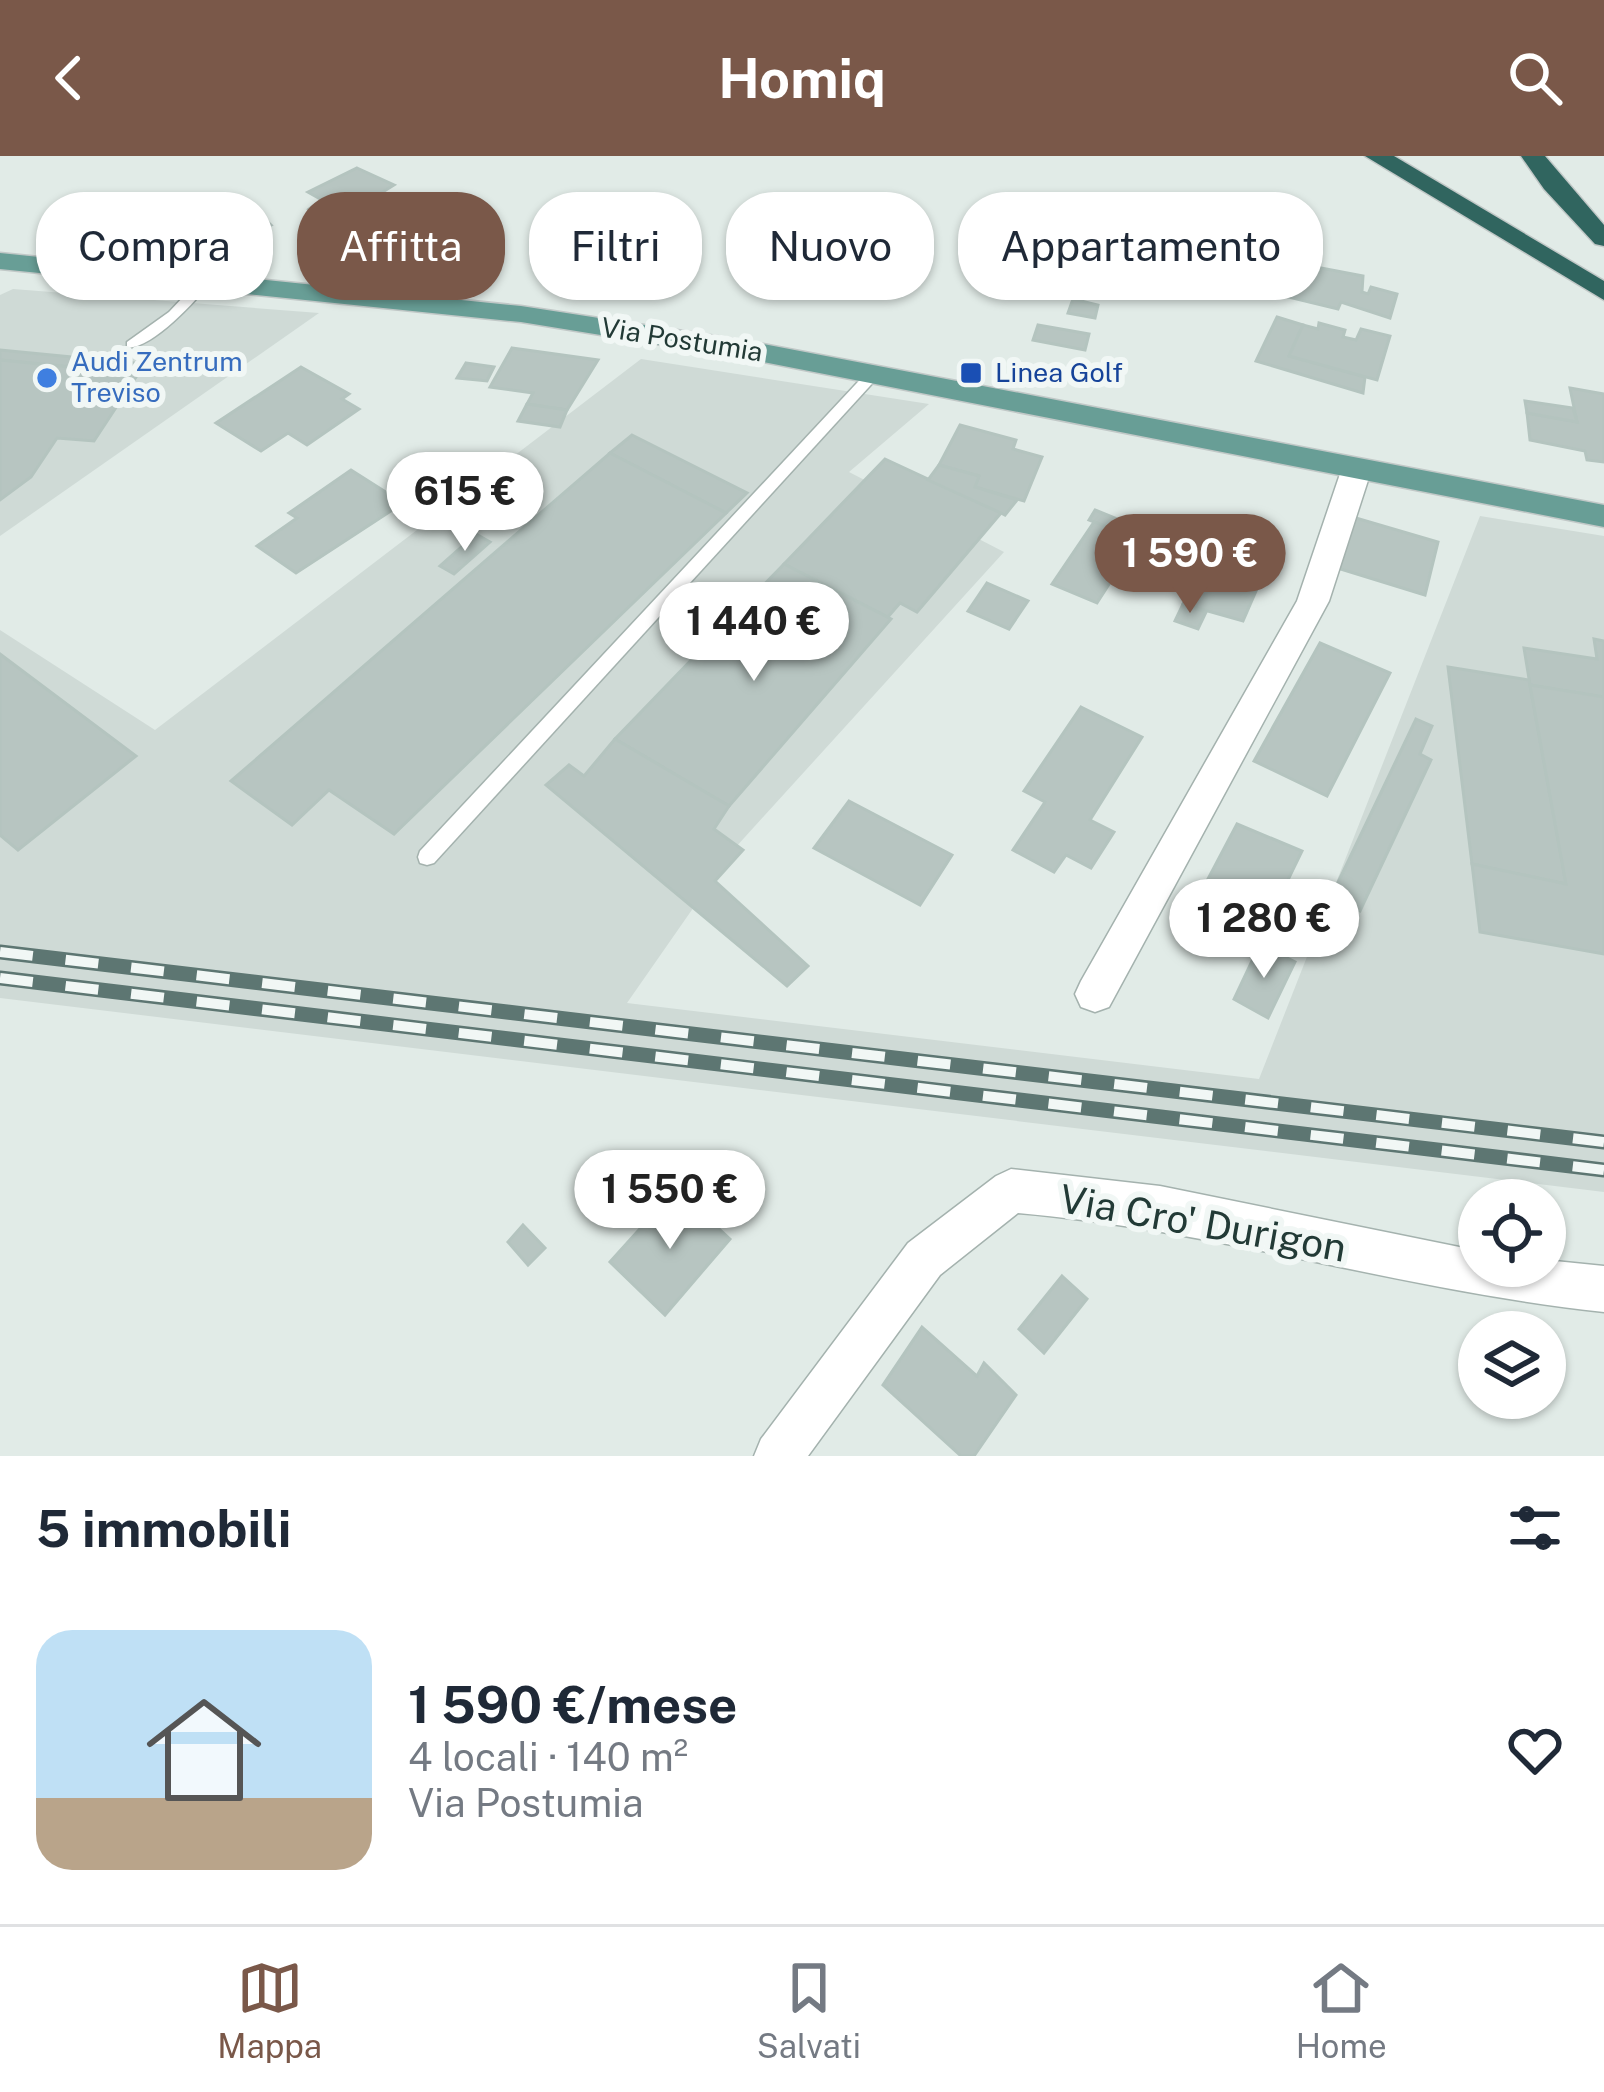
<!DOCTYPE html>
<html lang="it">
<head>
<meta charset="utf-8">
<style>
	:root { --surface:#fff; --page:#f6f6f7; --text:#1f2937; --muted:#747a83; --line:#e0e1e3; --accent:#7a5849 }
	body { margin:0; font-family:"Public Sans",sans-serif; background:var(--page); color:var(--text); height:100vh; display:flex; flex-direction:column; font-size:45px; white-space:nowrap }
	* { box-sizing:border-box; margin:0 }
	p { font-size:39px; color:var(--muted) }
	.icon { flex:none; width:66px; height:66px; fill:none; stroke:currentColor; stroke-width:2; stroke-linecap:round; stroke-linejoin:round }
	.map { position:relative; height:1300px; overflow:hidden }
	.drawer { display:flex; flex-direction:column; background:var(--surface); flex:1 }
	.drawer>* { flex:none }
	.top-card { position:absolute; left:36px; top:36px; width:1533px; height:108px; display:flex; gap:24px }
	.controls { position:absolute; left:1458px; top:1023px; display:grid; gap:24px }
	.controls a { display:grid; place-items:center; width:108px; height:108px; border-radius:50%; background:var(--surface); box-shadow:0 3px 9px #0004; font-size:60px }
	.price { position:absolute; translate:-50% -102px; padding:0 27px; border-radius:42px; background:#fff; color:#222; font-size:39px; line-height:78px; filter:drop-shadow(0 3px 6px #0008) }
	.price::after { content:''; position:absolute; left:50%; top:72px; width:36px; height:27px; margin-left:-18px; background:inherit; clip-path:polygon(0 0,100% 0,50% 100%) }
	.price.selected { background:var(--accent); color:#fff }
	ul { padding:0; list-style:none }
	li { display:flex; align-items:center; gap:36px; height:300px; padding:0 36px }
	li span { display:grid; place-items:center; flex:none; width:336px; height:240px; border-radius:36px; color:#555 }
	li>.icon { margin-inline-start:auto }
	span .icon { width:144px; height:144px; fill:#fffc; stroke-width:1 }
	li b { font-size:51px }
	h2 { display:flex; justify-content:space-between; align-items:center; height:144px; padding:0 36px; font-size:51px }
	.pill { padding:0 42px; border-radius:48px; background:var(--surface); box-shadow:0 3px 9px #0004; font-size:42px; line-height:108px }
	.pill.selected { background:var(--accent); color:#fff }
	header { display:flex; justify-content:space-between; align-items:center; height:156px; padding:0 36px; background:var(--accent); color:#fff; font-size:54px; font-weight:700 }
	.menu { display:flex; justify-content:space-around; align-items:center; height:168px; border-top:3px solid var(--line); background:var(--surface); font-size:33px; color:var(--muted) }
	.menu a { display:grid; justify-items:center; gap:6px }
	.menu .selected { color:var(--accent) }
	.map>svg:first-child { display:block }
	.built { fill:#cfdad6 }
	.building { fill:#b7c5c1; stroke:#b4c4bf; stroke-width:3 }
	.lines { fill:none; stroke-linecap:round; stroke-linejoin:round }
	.lane-casing { stroke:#a4b2ae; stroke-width:3 }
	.street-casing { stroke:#a4b2ae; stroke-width:3 }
	.primary-casing { stroke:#c1c8c7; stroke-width:3 }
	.highway-casing { stroke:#c1c8c7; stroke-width:3 }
	.lane { fill:#fff; fill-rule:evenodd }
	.street { fill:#fff; fill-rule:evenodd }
	.primary { fill:#689e96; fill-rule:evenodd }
	.highway { fill:#30655f; fill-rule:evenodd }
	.rail-casing { stroke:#5d7672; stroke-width:15 }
	.rail { stroke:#f1f7f5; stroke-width:10; stroke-dasharray:33; stroke-linecap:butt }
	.transit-dot { fill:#1a4fb4; stroke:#f1f7f5; stroke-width:4.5 }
	.shop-dot { fill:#3f7fe0; stroke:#f1f7f5; stroke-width:4.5 }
	.labels { text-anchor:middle; stroke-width:12; stroke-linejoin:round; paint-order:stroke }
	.far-street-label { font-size:27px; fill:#223a36; stroke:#f1f7f5 }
	.far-shop-label { font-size:27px; fill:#366cbe; stroke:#f1f7f5; text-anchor:start }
	.far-transit-label { font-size:27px; fill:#164399; stroke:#f1f7f5; text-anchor:start }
	.near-street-label { font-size:39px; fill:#223a36; stroke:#f1f7f5 }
</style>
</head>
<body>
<header><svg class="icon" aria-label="back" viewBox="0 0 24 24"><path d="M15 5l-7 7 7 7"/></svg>Homiq<svg class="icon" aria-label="search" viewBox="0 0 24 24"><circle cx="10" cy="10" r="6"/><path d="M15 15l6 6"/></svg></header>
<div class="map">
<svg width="1604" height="1300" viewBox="0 0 1604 1300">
	<rect width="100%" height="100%" fill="#e1ebe7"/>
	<g class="built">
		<path d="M13,133l306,24 -319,223v-241z"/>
		<path d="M641,203l288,45 -80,68 155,80 -269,296 -108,155 632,76 221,-563 124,20v656l-1604,-194v-368l155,100z"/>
	</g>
	<g class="building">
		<path d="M357,12l37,17 -60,37 -25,-13 13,-9 -14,-8z"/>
		<path d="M255,54l16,15 -60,26 -37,-24 23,-10 10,6z"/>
		<path d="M164,60l18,7 -8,4 12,9 -25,11 -44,-5z"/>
		<path d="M474,70l8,17 -49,11 -7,-17z"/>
		<path d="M1321,112l42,8 -1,16 6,2 3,-7 26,7 -7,24 -49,-16 -3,7 -50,-12 5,-23 8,-5 19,3z"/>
		<path d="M1073,143l25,6 -3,13 -27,-5z"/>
		<path d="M1277,161l26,8 -14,31 76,21 -2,16 -107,-32z"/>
		<path d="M1319,167l26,7 -2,7 13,3 5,-11 29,7 -13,44 -88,-24 14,-31 15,4z"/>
		<path d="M1038,169l51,9 -4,16 -52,-10z"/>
		<path d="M512,192l86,12 -31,50 -40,-6 6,-11 -43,-6z"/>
		<path d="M0,194l144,14 -7,9 -137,-13z"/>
		<path d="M0,204l138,14 -44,67 -37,-3 -26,39 -31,23z"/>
		<path d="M466,207l28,4 -7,14 -30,-3z"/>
		<path d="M301,211l48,27 -7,5 17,10 -52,36 -19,-12 -27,18 -45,-28z"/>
		<path d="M1570,232l34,6v68l-17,-2 -2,-9 -55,-11 -3,-27 50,9z"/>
		<path d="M1525,245l48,7 4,14 -50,-9z"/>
		<path d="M527,248l40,6 -7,17 -42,-6z"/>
		<path d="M960,269l56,15 -3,9 29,8 -18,44 -49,-14 4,-11 -40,-11z"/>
		<path d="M632,279l115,58 -21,20 -116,-60z"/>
		<path d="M610,297l116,60 -332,321 -65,-44 -37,35 -61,-44z"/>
		<path d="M885,303l116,54 -84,99 -17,-9 -12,14 -104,-53z"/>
		<path d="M939,309l40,11 -4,11 42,13 -12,15 -4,-2 -73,-33z"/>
		<path d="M351,314l52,33 -107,70 -39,-27 40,-28 -8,-5z"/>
		<path d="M509,323l24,9 -16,15 -21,-10z"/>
		<path d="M1095,354l49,20 -6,9 -49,-19z"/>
		<path d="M1349,360l89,26 -13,53 -91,-28z"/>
		<path d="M1094,366l44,17 -41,64 -45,-19z"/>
		<path d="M476,378l14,8 -36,32 -14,-8z"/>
		<path d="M1209,393l57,19 -23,53 -60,-17z"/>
		<path d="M784,408l107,55 -162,187 -114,-67z"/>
		<path d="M987,427l41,18 -19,28 -41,-18z"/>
		<path d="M1183,448l23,8 -8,17 -23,-8z"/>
		<path d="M1594,483l10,2v56l-74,-12 -6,-37 73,11z"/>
		<path d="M1320,487l70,30 -63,123 -73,-35z"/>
		<path d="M0,498l136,102 -118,94 -18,-15z"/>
		<path d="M1448,511l81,13 37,204 -94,-20z"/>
		<path d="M1530,529l74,12v257l-124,-22 -8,-68 94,20z"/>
		<path d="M1081,551l61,30 -52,83 24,12 -23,36 -25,-13 -12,17 -41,-22 32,-48 -21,-11z"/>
		<path d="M1416,563l16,7 -12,28 11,6 -71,151 -29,-14z"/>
		<path d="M615,583l114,67 -15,23 29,21 -28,31 93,85 -21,20 -241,-201 23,-20 15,11z"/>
		<path d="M849,645l103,54 -32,50 -106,-57z"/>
		<path d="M1237,668l65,27 -37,76 -65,-33z"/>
		<path d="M1260,788l35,18 -27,56 -34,-19z"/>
		<path d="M676,1033l54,50 -65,76 -55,-53z"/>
		<path d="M523,1069l22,23 -17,17 -20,-23z"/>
		<path d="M1062,1120l25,23 -43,54 -25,-24z"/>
		<path d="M922,1171l55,49 7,-13 32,32 -42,61h-13l-78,-71z"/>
	</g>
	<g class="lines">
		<defs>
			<g id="lane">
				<path d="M207,120l6,4c-18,21 -58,67 -86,68v-6l42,-30 33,-35z"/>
				<path d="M874,213l5,1v6l-445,487 -7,2 -7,-2 -2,-6 2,-6 449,-481z"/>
			</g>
			<g id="street">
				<path d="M1356,305l15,10 -42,130 -220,406 -14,5 -14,-5 -6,-13 6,-13 216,-380 44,-130z"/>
				<path d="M1011,1013l149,17 319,65v15h66v-6l59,6v46c-198,-21 -388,-82 -586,-99l-78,62 -132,181h-54l7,-17 147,-196 88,-67z"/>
			</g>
			<path id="primary" d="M0,97l521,53 227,35 856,164v22l-856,-168 -227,-37 -521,-53z"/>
			<g id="highway">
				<path d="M1365,0h29l210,125v19z"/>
				<path d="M1521,0h24l59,69v21l-9,-2 -51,-55z"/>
			</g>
		</defs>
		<use href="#lane" class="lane-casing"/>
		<use href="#street" class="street-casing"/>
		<use href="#primary" class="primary-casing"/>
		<use href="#highway" class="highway-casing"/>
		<use href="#lane" class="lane"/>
		<use href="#street" class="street"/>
		<use href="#primary" class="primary"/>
		<use href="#highway" class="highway"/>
		<defs>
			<g id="rail">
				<path d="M0,796l1604,190"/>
				<path d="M0,822l1604,192"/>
			</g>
		</defs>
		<use href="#rail" class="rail-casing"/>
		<use href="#rail" class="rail"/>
	</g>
	<rect class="transit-dot" x="959" y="205" width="24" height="24" rx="6"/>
	<circle class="shop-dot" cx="47" cy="222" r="12"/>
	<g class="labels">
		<g class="far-street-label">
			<text transform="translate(682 184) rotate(9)" y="9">Via Postumia</text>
		</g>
		<g class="far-shop-label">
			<text x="71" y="215">Audi Zentrum<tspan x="71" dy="31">Treviso</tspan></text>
		</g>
		<g class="far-transit-label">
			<text x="995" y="226">Linea Golf</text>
		</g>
		<g class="near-street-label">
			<text transform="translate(1203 1067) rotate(10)" y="14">Via Cro' Durigon</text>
		</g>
	</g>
</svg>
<div class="controls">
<a><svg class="icon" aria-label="locate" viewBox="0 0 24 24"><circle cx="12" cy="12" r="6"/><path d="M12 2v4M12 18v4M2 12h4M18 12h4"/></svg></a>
<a><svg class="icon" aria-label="layers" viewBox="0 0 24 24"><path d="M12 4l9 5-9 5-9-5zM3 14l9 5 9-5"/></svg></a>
</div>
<b class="price" style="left:465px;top:398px">615 €</b>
<b class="price selected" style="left:1190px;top:460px">1 590 €</b>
<b class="price" style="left:754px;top:528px">1 440 €</b>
<b class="price" style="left:1264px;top:825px">1 280 €</b>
<b class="price" style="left:670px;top:1096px">1 550 €</b>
<div class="top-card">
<a class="pill">Compra</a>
<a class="pill selected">Affitta</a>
<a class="pill">Filtri</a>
<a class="pill">Nuovo</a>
<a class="pill">Appartamento</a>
</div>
</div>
<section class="drawer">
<h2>5 immobili<svg class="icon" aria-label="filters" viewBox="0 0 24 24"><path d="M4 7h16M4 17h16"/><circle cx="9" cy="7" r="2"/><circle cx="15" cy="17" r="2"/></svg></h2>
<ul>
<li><span style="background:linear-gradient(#bfe0f5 70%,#b9a48a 0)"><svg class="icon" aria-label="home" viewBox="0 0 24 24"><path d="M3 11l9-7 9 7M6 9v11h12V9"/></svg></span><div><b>1 590 €/mese</b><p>4 locali · 140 m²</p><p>Via Postumia</p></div><svg class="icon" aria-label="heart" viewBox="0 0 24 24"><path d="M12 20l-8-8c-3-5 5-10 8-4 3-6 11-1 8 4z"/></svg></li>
</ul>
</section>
<nav class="menu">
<a class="selected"><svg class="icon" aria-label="map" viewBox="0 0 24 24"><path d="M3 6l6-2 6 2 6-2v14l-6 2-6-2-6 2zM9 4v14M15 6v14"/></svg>Mappa</a>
<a><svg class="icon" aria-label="saved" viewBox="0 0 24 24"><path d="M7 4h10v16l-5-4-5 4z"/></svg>Salvati</a>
<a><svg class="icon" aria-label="home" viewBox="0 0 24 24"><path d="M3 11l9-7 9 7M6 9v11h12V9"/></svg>Home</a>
</nav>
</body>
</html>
